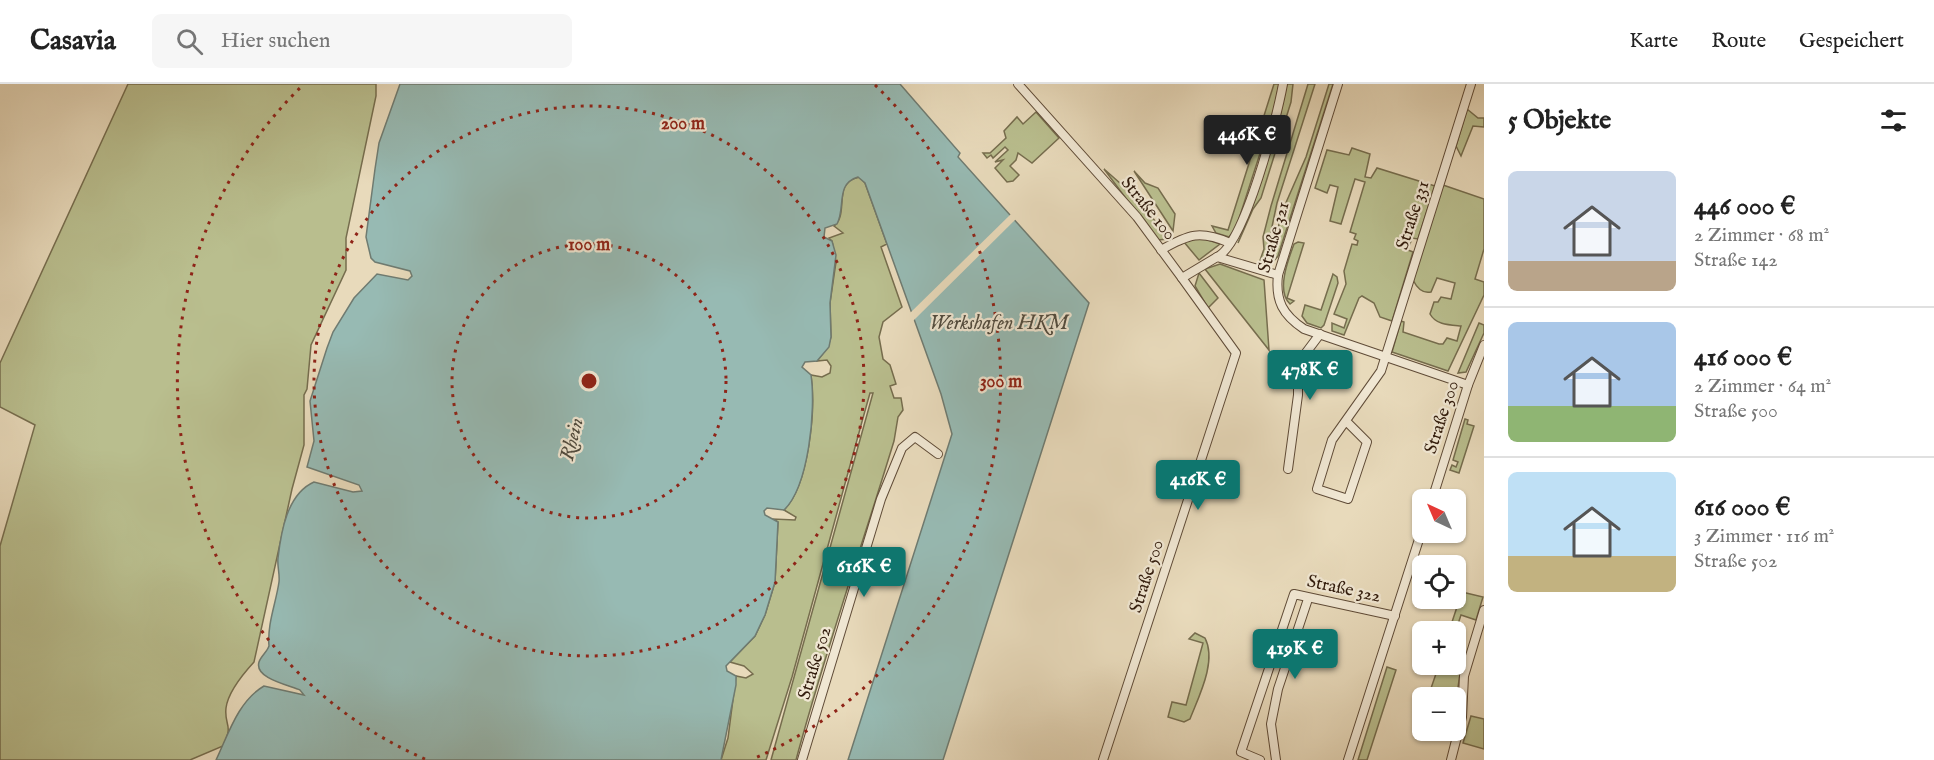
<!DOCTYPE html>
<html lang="de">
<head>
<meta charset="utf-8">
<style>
	:root { --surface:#fff; --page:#f6f6f6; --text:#222; --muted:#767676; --line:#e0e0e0; --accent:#0f766e }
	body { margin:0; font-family:"IM FELL English",serif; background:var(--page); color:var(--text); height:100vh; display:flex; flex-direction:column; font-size:22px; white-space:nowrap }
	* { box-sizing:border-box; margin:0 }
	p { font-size:20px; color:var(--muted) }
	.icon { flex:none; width:33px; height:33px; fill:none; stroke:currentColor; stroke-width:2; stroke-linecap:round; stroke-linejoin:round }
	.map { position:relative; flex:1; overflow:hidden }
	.details { display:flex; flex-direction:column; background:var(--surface); width:450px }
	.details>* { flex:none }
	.needle { width:39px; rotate:316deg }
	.buttons { position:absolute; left:1412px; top:405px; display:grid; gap:12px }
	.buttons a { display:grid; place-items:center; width:54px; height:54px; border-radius:9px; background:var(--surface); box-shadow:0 2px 4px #0004; font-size:30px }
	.price { position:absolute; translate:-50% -51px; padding:0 14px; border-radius:6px; background:var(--accent); color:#fff; font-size:20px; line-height:39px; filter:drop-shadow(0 2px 3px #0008) }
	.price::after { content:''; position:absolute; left:50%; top:36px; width:18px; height:14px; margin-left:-9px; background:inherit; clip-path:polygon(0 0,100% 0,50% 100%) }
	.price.on { background:#222; color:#fff }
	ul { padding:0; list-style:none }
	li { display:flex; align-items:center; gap:18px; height:150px; padding:0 24px }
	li+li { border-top:2px solid var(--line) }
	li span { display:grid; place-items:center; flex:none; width:168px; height:120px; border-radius:9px; color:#555 }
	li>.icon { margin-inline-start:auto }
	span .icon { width:72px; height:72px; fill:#fffc; stroke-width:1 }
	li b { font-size:26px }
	h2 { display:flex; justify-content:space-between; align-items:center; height:72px; padding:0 24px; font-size:26px }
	header { display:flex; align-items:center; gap:36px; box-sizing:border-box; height:84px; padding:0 30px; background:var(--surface); border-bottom:2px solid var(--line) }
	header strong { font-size:28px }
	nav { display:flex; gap:33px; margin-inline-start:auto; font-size:21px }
	.search { width:420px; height:54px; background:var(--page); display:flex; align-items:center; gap:15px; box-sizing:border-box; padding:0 21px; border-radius:9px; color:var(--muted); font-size:22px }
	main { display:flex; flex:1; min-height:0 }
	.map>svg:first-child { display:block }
	.green { fill:#b9be8e; stroke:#766d4e; stroke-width:1.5 }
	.water { fill:#97bab3; stroke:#6f7b71; stroke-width:1.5 }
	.pier { fill:#e8dabb }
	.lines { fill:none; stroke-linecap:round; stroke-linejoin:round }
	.minor-casing { stroke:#604c38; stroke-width:10 }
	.minor { stroke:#f0e7d3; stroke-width:8 }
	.ring { fill:none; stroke:#8f2418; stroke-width:3; stroke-dasharray:3 6 }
	.labels { text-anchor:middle; stroke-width:4.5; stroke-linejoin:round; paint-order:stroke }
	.street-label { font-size:18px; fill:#321c0d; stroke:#f0e7d3 }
	.water-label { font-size:20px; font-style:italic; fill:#504b3f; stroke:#f0e7d3 }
	.centre { fill:#8f2418; stroke:#f0e7d3; stroke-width:3 }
	.ring-label { font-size:18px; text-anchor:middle; font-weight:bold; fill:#8f2418; stroke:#f0e7d3; stroke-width:4.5; stroke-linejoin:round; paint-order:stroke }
</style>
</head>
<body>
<header>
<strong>Casavia</strong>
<div class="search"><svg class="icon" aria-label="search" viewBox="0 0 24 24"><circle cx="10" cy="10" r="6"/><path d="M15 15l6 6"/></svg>Hier suchen</div>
<nav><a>Karte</a><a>Route</a><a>Gespeichert</a></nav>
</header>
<main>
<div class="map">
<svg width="1484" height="676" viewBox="0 0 1484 676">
	<rect width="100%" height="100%" fill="#e8dabb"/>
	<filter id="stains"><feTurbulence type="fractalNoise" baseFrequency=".00333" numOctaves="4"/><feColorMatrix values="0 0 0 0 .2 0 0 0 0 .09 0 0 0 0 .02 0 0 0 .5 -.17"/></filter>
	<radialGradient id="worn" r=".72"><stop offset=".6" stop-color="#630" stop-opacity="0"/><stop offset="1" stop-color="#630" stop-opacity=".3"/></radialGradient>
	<g class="green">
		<path d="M128,0h248v12l-30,142v32l-35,75 -4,44 -3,6v50l-12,44 -38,173c-11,12 -26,30 -28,46 -2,18 8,16 -3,38l-33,14h-190v-214l35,-121 -35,-18v-44z"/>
		<path d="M1274,0h5l-5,26 -38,118 -7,9 -13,-4 -4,-7 16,4z"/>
		<path d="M1287,0h6l-2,18 -30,96 -8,11 -15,34c21,-50 38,-105 49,-159z"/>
		<path d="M1308,0h7l-38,119 -12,57 -7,6 6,-17 -1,-12 8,-31z"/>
		<path d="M1329,0h4l-55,172 -7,8 10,-50 25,-57z"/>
		<path d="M1467,25l11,9h6v9l-11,-1 -12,30 -5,-10z"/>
		<path d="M1036,28l23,26 -27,25 -14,-10 -2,7 -6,6 9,9 -6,6 -6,1 -12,-14 8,-8 -8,2 13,-12 -3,-3 -12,11 -2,-3 -4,3 -4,-5h7l16,-15 -2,-7 13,-14 6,7z"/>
		<path d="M1352,64l18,6 -5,23 6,1 6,-10 58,18 -17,53 -6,-1 -4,12 5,2 -21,69 -12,-4 -6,-14 -12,-7 -3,2 -15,37 -12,-4v-8l12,5 3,-9 -13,-5 12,-30 -2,-13 8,-27 5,1 1,-4 -4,-2 2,-5 -6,-2 15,-50 -10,-3 -14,45 -11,-3 8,-34 -8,-2 -3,8 -12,-5 12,-38 22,5z"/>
		<path d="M1104,85l34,30 31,40 -12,1z"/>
		<path d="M1134,87l11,12 13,5 17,26 -2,17z"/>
		<path d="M860,93l5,6 22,61 -6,3 21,60 -19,15 -4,15 4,22 7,6 6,19 -6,2 4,12h7l2,12 -5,7 -4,24c-33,108 -69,211 -98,319h-25l102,-367h-3l-7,25 -71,259 -26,83h-45l7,-22 8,-62 10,2 7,-4 -9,-8 -14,-4 25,-26 10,-21 10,-33 3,-60 -4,-3 21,1 1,-3 -12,-7c25,-25 32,-101 27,-135l11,2 8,-4 1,-7 -4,-6 -10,1 11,-14 3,-10 -1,-34 6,-41 -4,-21 -3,-3 14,-5 -9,-7c16,-12 -3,-45 26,-49z"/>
		<path d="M1443,101l41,14v50l-9,30 9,3v13l-36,76 -56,-19 9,-31 3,1 -1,10 36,12h4l4,-6 10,3 4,-15c-12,-1 -25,-1 -31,-12l4,-12h4l3,-5 10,2 4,-16 -18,-5 -6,14c-9,2 -14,-4 -18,-12z"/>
		<path d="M1199,153l21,7 -21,16 -15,-18z"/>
		<path d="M1298,158l6,1 -17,55 7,3 -4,3c-14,-13 -2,-44 4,-60z"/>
		<path d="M1220,180l44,16 5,70 -64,-81z"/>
		<path d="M1199,189l19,25 -10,10 -13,-22z"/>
		<path d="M1333,190l4,3 1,6 -14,42 -3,3 -14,-5 -5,-7 3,-11 16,5z"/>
		<path d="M1479,239l5,2v8l-18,39 -8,1z"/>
		<path d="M1465,335l3,1 -1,4 7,2 -15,47 -9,-3 2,-5 4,2 2,-5 -5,-2z"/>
		<path d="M1462,508l21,5 -7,23 -15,-5 -6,18 -6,-2z"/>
		<path d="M1195,549l10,5c12,23 -6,58 -15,81l-6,3 -16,-5 4,-15 14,3 17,-62 -14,-4z"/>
		<path d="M1455,580l6,3 -6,40v-9l-27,-1 11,-32z"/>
		<path d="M1387,583l9,3 -29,90h-9z"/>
		<path d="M1471,632l13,3v30l-21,-6z"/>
	</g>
	<path class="water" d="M400,0h500l60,69 -2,4 131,146 -146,457h-95l104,-326 -11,-40 -76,-211 -7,-6c-23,7 -12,30 -21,47l-12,4 -1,9 8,4 4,14 -6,48 1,34 -2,10 -12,14 -12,1 -3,5 9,8c5,34 -2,111 -27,135l-17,-2 -3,3 1,4 13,7 -3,60 -10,33 -10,21 -29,30 1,5 9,5v9l-15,75h-505c12,-25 22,-59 48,-74l40,9 -4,-5c-12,-5 -46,-12 -41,-28 2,-6 8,-10 10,-16 -2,-22 7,-43 10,-64 1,-8 -2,-16 -1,-24 3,-26 9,-64 36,-76l39,10 9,-1 -3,-6 -52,-18 7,-26 -4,-40 17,-53 6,-16 21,-34 23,-24 31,6 4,-4 -2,-5 -35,-9 -4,-4 -5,-21 9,-68 4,-26z"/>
	<path class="pier" d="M1012,129l5,5 -105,104 -3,-8z"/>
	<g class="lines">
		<defs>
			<g id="minor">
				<path d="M1018,0l119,133 45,61 35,-21 61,18"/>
				<path d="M1338,0l-60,191c-3,26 5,40 26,54l164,56"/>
				<path d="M1161,166c28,-16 39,-20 69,-7"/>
				<path d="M1217,173c28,-13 60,-140 66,-173"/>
				<path d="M1346,337l21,21 -19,57 -31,-10 15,-49 49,-69 90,-287"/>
				<path d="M1288,385l10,-74v-12l-5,-13 27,-36"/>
				<path d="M1432,416l36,-115 16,-40"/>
				<path d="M802,676l79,-261 21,-51 13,-11 23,17"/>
				<path d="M1103,676l133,-407 -54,-75"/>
				<path d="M1260,676l-19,-8 53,-158 101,22"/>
				<path d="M1276,676l-5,-36 7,-35 30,-90"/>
				<path d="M1348,676l74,-230"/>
				<path d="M1451,676l11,-43 2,-41 20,-66"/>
			</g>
		</defs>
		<use href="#minor" class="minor-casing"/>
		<use href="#minor" class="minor"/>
	</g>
	<g class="ring">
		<circle cx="589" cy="297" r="137"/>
		<circle cx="589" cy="297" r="275"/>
		<path d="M425 675A412 412 0 0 1 303 1M875 1A412 412 0 0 1 753 675"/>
	</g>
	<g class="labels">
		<g class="street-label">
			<text transform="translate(1149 124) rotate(51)" y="6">Straße 100</text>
			<text transform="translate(1412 131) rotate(-72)" y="6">Straße 331</text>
			<text transform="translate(1273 153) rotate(-74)" y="6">Straße 321</text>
			<text transform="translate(1441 333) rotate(-72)" y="6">Straße 300</text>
			<text transform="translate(1146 492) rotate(-72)" y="6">Straße 500</text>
			<text transform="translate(1344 504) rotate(12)" y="6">Straße 322</text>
			<text transform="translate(814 579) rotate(-73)" y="6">Straße 502</text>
		</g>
		<g class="water-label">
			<text x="999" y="245">Werkshafen HKM</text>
			<text transform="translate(571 355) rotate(-76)" y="7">Rhein</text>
		</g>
	</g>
	<circle cx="589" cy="297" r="9" class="centre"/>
	<g class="ring-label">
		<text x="683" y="45">200 m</text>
		<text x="589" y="166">100 m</text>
		<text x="1001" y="303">300 m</text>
	</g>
	<rect width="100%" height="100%" filter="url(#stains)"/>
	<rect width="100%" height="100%" fill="url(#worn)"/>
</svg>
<div class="buttons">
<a><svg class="needle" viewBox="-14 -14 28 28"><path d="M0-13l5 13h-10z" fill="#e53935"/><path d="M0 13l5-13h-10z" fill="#767676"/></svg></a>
<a><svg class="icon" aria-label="locate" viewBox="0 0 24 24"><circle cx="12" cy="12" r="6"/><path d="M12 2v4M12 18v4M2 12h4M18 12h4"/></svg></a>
<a>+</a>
<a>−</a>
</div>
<b class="price on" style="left:1247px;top:82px">446K €</b>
<b class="price" style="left:1310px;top:317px">478K €</b>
<b class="price" style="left:1198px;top:427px">416K €</b>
<b class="price" style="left:864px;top:514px">616K €</b>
<b class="price" style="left:1295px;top:596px">419K €</b>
</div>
<section class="details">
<h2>5 Objekte<svg class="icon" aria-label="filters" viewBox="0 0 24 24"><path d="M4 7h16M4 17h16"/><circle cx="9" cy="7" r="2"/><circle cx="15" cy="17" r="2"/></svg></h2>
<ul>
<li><span style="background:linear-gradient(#c9d6e8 75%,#b9a48a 0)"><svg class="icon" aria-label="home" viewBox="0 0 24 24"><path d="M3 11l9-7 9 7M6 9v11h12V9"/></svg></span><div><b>446 000 €</b><p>2 Zimmer · 68 m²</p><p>Straße 142</p></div></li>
<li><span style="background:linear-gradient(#a9c7e8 70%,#8fb573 0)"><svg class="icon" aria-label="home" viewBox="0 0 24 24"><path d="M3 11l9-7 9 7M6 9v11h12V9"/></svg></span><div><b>416 000 €</b><p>2 Zimmer · 64 m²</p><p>Straße 500</p></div></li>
<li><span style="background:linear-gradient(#bfe0f5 70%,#c2b280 0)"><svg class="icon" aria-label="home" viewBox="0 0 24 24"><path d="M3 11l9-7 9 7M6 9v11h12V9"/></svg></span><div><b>616 000 €</b><p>3 Zimmer · 116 m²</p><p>Straße 502</p></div></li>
</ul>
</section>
</main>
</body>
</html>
